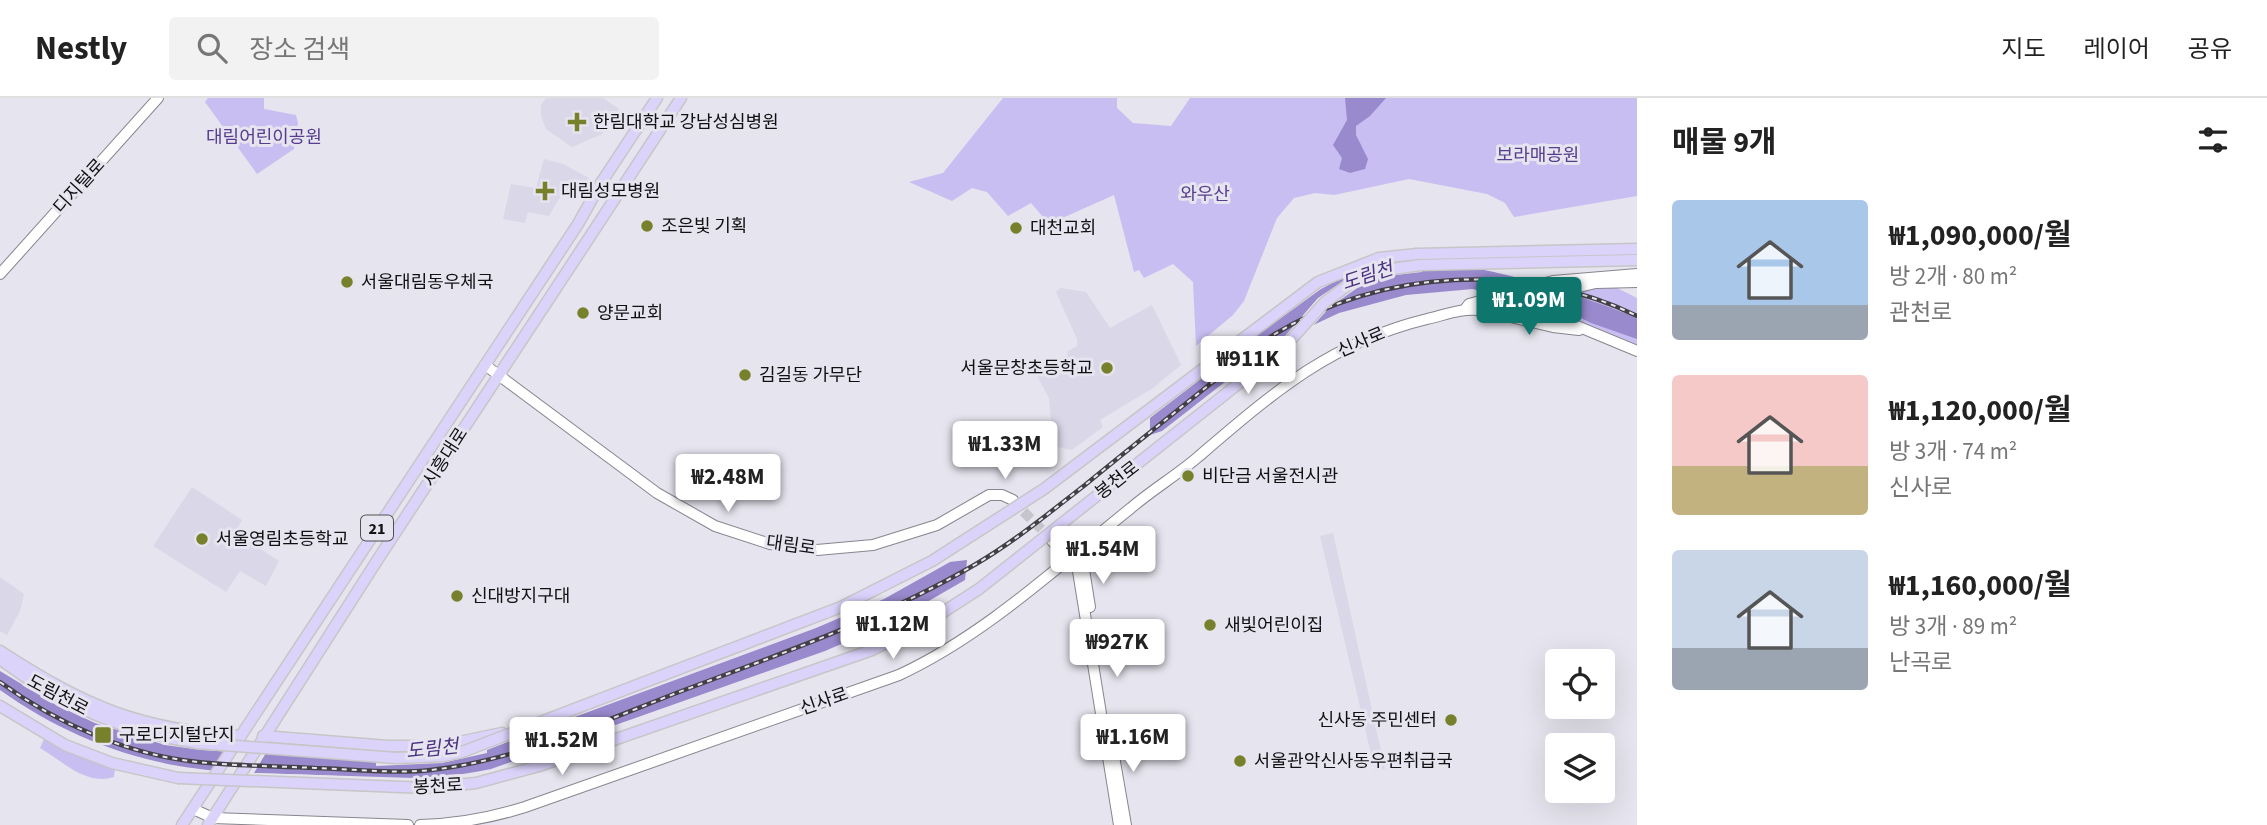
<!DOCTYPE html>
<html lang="ko">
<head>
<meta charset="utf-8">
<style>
	:root { --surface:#fff; --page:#f2f2f2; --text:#222; --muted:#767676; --line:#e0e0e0; --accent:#0f766e }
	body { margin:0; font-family:"Source Sans 3","Noto Sans KR",sans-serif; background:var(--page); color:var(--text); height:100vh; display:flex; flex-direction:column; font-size:26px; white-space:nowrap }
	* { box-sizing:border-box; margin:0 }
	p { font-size:23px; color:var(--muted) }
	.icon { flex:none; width:38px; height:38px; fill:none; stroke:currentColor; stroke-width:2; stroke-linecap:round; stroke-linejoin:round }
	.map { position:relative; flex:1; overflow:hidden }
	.sheet { display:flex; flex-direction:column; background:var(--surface); width:630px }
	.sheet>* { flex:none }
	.fabs { position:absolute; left:1545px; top:551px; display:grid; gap:14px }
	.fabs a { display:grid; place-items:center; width:70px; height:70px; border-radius:7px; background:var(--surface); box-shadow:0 7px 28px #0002; font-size:35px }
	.price { position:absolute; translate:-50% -60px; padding:0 16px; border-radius:7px; background:#fff; color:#222; font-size:23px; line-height:46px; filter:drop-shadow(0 2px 4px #0008) }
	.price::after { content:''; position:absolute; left:50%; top:42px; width:21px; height:16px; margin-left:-10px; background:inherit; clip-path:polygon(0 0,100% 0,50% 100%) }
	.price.on { background:var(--accent); color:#fff }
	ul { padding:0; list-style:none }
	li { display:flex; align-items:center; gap:21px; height:175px; padding:0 35px }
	li span { display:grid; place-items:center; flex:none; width:196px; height:140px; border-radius:7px; color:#555 }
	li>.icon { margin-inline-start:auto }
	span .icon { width:84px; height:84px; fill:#fffc; stroke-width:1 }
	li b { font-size:30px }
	h2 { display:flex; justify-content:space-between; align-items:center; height:84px; padding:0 35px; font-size:30px }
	header { display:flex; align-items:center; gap:42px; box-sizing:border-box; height:98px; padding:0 35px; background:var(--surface); border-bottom:2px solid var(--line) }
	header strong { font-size:33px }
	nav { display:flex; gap:38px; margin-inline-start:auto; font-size:24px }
	.search { width:490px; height:63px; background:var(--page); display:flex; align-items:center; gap:18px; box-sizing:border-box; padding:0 24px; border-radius:7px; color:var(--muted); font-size:26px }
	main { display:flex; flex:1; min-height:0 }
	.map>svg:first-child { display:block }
	.built { fill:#dad7e8 }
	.green { fill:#c9bef1 }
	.water { fill:#9989cd }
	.pier { fill:#e6e4ee }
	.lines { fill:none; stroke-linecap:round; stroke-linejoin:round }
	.stream { stroke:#9989cd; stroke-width:2 }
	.secondary-tunnel { stroke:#c6c4cd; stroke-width:10; stroke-dasharray:10 5; stroke-linecap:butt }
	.secondary-casing { stroke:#87868e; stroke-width:12 }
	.primary-casing { stroke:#c6c6c6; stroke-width:13 }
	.secondary { stroke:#fff; stroke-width:10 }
	.primary { stroke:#dcd3fb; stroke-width:10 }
	.rail-casing { stroke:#424045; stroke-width:4.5 }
	.rail { stroke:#e6e4ee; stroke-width:2; stroke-dasharray:5; stroke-linecap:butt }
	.primary-bridge-casing { stroke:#c6c6c6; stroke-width:13; stroke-linecap:butt }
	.primary-bridge { stroke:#dcd3fb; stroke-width:10 }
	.poi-dot { fill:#77802b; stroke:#e6e4ee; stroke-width:2.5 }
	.labels { text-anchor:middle; stroke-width:6; stroke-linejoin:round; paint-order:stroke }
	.shield { fill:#e6e4ee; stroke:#515055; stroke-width:2 }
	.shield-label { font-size:16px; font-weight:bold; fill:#111013 }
	.poi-label { font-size:18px; fill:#111013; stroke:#e6e4ee; text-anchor:start }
	.park-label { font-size:18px; fill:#563d8e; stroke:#e6e4ee }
	.street-label { font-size:18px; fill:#111013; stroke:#e6e4ee }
	.water-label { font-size:19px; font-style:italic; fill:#4b3181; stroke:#e6e4ee }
</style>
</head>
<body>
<header>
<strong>Nestly</strong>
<div class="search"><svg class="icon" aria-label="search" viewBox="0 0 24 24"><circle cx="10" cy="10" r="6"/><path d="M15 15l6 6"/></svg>장소 검색</div>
<nav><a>지도</a><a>레이어</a><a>공유</a></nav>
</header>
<main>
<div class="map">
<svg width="1637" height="727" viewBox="0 0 1637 727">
	<rect width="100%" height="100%" fill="#e6e4ee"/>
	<g class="built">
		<path d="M546,0h57l16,11 -17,25 -30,13 -26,-18 -5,-13v-11z"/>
		<path d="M544,61l19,5 26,14 -16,23 -11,-7 -13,22 -21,-4 -3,11 -22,-4 8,-35 25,4z"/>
		<path d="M1061,190l25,4 24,36 42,-23 29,60 -28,23 -53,32 3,7 -31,23 -19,-4 -4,-48 -15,-28 5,-5 27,-5 2,-9 9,-5v-7l-21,-47z"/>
		<path d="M192,389l50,33 -7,13 44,28 -13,25 -26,-15 -14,21 -73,-46z"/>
		<path d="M1333,435l52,236 -10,2 -55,-235z"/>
		<path d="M0,479l24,17 -4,17 -13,24 -7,-4z"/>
	</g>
	<g class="green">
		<path d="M208,0h56v11l32,6 2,8 -4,26 -37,25 -52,-72z"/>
		<path d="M1003,0h114v10l16,15 38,3 19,-28h447v98l-123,21 -9,-14 -18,-9 -78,-15 -75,16 -19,-2 -21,5 -17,20 -33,83 -11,14 -37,31 -3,-64 -20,-18 -29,14 -5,-8 -5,2 -20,-77 -65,29 -18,-21 -23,13 -21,-24 -15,-4 -20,13 -43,-19 34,-9z"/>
		<path d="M1582,181h17l38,19v50l-75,-22z"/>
		<path d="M44,641l71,29 -1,9c-29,9 -51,-16 -74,-29z"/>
	</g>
	<g class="water">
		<path d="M1345,0h41l-16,18 -14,10v9l12,24 -3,10 -15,4 -11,-4 3,-11 -9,-13 14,-25z"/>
		<path d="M1457,167c59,9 118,29 173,50l7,4v20l-46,-16 -24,-12 -52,-9 -42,-13 -67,6 -67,18 -64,30 -113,88 -12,4v-17l116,-89 55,-40 21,-11 18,-8z"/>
		<path d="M967,462l-2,20 -71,41 -69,30 -334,118c-59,13 -115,9 -174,6 -46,-2 -93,-1 -138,-9 -64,-11 -126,-38 -179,-76v-19l56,34 39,18 70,22 36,5 195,12 89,-12 331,-122 68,-29 66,-37z"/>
	</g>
	<g class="pier">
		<path d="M1418,160l4,14 -35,4 -24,8 -33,23 -19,21 -34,18 -25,20 33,-30 33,-38 31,-21 -1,-4 -33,17 -168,128 173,-132 39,-19 20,-5z"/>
		<path d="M731,557l-244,95v3l-45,10 -66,3v-5l-110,-8 -12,20 192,6 39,-6 -39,8 -26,2 -220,-10 -33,-5 44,4 13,-21 -40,-4 -56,-13 -66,-27 -40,-22 2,-3 34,19 77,32 261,25 88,-11z"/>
	</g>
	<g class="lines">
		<path class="stream" d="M1144,341l6,-5"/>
		<path class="secondary-tunnel" d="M1013,403l39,39"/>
		<defs>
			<g id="secondary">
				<path d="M0,176l158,-176"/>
				<path d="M1557,192c-3,10 -5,21 3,29l77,32"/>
				<path d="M1466,210l3,-4 84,-23 84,-7"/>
				<path d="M1481,212l72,17 26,3"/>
				<path d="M485,267l172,128 58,33 55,18 47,6 56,-5 64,-20 52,-30h13l11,5"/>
				<path d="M1052,443l25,24 42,260"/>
				<path d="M1076,458l7,7 7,44"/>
				<path d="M1114,658l12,69"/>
				<path d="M193,711l20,9 195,7"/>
				<path d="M420,727c36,-1 70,-7 105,-18l374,-132c86,-40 158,-108 232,-167 21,-18 46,-33 67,-51 75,-64 131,-114 229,-138 18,-4 34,-11 52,-9l117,-27 41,-1"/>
			</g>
			<g id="primary">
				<path d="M1417,156l220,-5"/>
				<path d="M1420,167l217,-5"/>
				<path d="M0,553c83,55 141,79 241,85"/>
				<path d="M0,561c58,44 125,73 197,84"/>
				<path d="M0,608l65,39 47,18 66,15"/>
				<path d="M263,638l125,10h52l62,-13"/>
				<path d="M182,727l396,-601 23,-41 56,-85"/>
				<path d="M208,727l172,-269 301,-458"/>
			</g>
		</defs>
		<use href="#secondary" class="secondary-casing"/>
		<use href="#primary" class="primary-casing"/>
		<use href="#secondary" class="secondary"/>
		<use href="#primary" class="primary"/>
		<defs>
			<path id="rail" d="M0,584c56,41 128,73 198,80 38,4 78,4 117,6 38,1 78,6 116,2 87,-10 168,-47 248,-78 101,-38 203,-73 297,-128 39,-23 73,-51 109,-79 39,-32 79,-64 119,-96 23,-18 46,-39 71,-55 106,-65 251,-73 362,-18"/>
		</defs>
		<use href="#rail" class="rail-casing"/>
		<use href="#rail" class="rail"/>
		<defs>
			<g id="primary-bridge">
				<path d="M197,645l199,15 47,-2 19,-4 379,-145 91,-46 112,-72 274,-207 61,-24 38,-4"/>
				<path d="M178,680l248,10 50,-5 63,-17 333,-116 51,-25 56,-36 273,-216 38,-32 34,-38 28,-21 27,-11 41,-6"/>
			</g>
		</defs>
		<use href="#primary-bridge" class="primary-bridge-casing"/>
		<use href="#primary-bridge" class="primary-bridge"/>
	</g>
	<g class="poi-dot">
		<path d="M573.5 13.5h7v7h7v7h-7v7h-7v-7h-7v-7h7z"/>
		<path d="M541.5 82.5h7v7h7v7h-7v7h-7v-7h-7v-7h7z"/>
		<circle cx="647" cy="128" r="7"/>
		<circle cx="1016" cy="130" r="7"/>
		<circle cx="347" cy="184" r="7"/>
		<circle cx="583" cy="215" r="7"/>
		<circle cx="1107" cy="270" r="7"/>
		<circle cx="745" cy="277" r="7"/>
		<circle cx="1188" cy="378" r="7"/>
		<circle cx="202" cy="441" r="7"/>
		<circle cx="457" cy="498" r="7"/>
		<circle cx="1210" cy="527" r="7"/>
		<circle cx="1451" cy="622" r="7"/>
		<rect x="94" y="628" width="18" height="18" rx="3.5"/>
		<circle cx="1240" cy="663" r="7"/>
	</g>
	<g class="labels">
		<rect class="shield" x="361" y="417.5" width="32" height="25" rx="5"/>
		<g class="shield-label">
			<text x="377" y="436">21</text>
		</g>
		<g class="poi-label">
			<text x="593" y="30">한림대학교 강남성심병원</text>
			<text x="561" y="99">대림성모병원</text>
			<text x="661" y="134">조은빛 기획</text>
			<text x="1030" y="136">대천교회</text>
			<text x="361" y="190">서울대림동우체국</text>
			<text x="597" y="221">양문교회</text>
			<text x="1093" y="276" text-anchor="end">서울문창초등학교</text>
			<text x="759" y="283">김길동 가무단</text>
			<text x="1202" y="384">비단금 서울전시관</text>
			<text x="216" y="447">서울영림초등학교</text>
			<text x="471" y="504">신대방지구대</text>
			<text x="1224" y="533">새빛어린이집</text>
			<text x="1437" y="628" text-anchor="end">신사동 주민센터</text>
			<text x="119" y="643">구로디지털단지</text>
			<text x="1254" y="669">서울관악신사동우편취급국</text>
		</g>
		<g class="park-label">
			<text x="264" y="45">대림어린이공원</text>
			<text x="1538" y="63">보라매공원</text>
			<text x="1205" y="102">와우산</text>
		</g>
		<g class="street-label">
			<text transform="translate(79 88) rotate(-48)" y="6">디지털로</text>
			<text transform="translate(1361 244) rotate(-23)" y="6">신사로</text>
			<text transform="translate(445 359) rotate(-57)" y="6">시흥대로</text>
			<text transform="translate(1117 382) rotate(-38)" y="6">봉천로</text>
			<text transform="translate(791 447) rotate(8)" y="6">대림로</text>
			<text transform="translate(58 597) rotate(28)" y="6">도림천로</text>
			<text transform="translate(824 603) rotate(-19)" y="6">신사로</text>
			<text transform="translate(438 688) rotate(-3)" y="6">봉천로</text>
		</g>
		<g class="water-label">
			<text transform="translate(1367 177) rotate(-18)" y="7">도림천</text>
			<text transform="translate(432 650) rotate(-6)" y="7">도림천</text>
		</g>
	</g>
</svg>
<div class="fabs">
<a><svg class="icon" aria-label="locate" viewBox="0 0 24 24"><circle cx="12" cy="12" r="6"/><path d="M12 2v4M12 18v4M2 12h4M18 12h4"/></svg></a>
<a><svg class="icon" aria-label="layers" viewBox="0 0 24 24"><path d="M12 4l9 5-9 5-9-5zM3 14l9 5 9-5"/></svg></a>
</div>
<b class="price on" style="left:1529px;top:239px">₩1.09M</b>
<b class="price" style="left:1248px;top:298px">₩911K</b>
<b class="price" style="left:1005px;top:383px">₩1.33M</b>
<b class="price" style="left:728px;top:416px">₩2.48M</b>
<b class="price" style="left:1103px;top:488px">₩1.54M</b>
<b class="price" style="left:893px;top:563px">₩1.12M</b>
<b class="price" style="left:1117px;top:581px">₩927K</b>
<b class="price" style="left:1133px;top:676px">₩1.16M</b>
<b class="price" style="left:562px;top:679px">₩1.52M</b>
</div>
<section class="sheet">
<h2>매물 9개<svg class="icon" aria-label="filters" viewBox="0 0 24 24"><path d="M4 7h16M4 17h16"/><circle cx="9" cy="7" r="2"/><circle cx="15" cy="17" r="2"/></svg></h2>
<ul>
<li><span style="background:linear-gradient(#a9c7e8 75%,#9aa5b1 0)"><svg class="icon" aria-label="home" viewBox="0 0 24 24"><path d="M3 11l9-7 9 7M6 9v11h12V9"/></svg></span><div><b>₩1,090,000/월</b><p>방 2개 · 80 m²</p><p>관천로</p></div></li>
<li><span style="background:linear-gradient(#f6c9c9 65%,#c2b280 0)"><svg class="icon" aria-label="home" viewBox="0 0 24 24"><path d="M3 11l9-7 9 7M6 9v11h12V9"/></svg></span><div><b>₩1,120,000/월</b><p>방 3개 · 74 m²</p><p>신사로</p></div></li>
<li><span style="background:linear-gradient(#c9d6e8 70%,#9aa5b1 0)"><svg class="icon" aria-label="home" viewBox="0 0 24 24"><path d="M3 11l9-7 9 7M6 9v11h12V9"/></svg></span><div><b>₩1,160,000/월</b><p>방 3개 · 89 m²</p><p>난곡로</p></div></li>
</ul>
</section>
</main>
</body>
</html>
